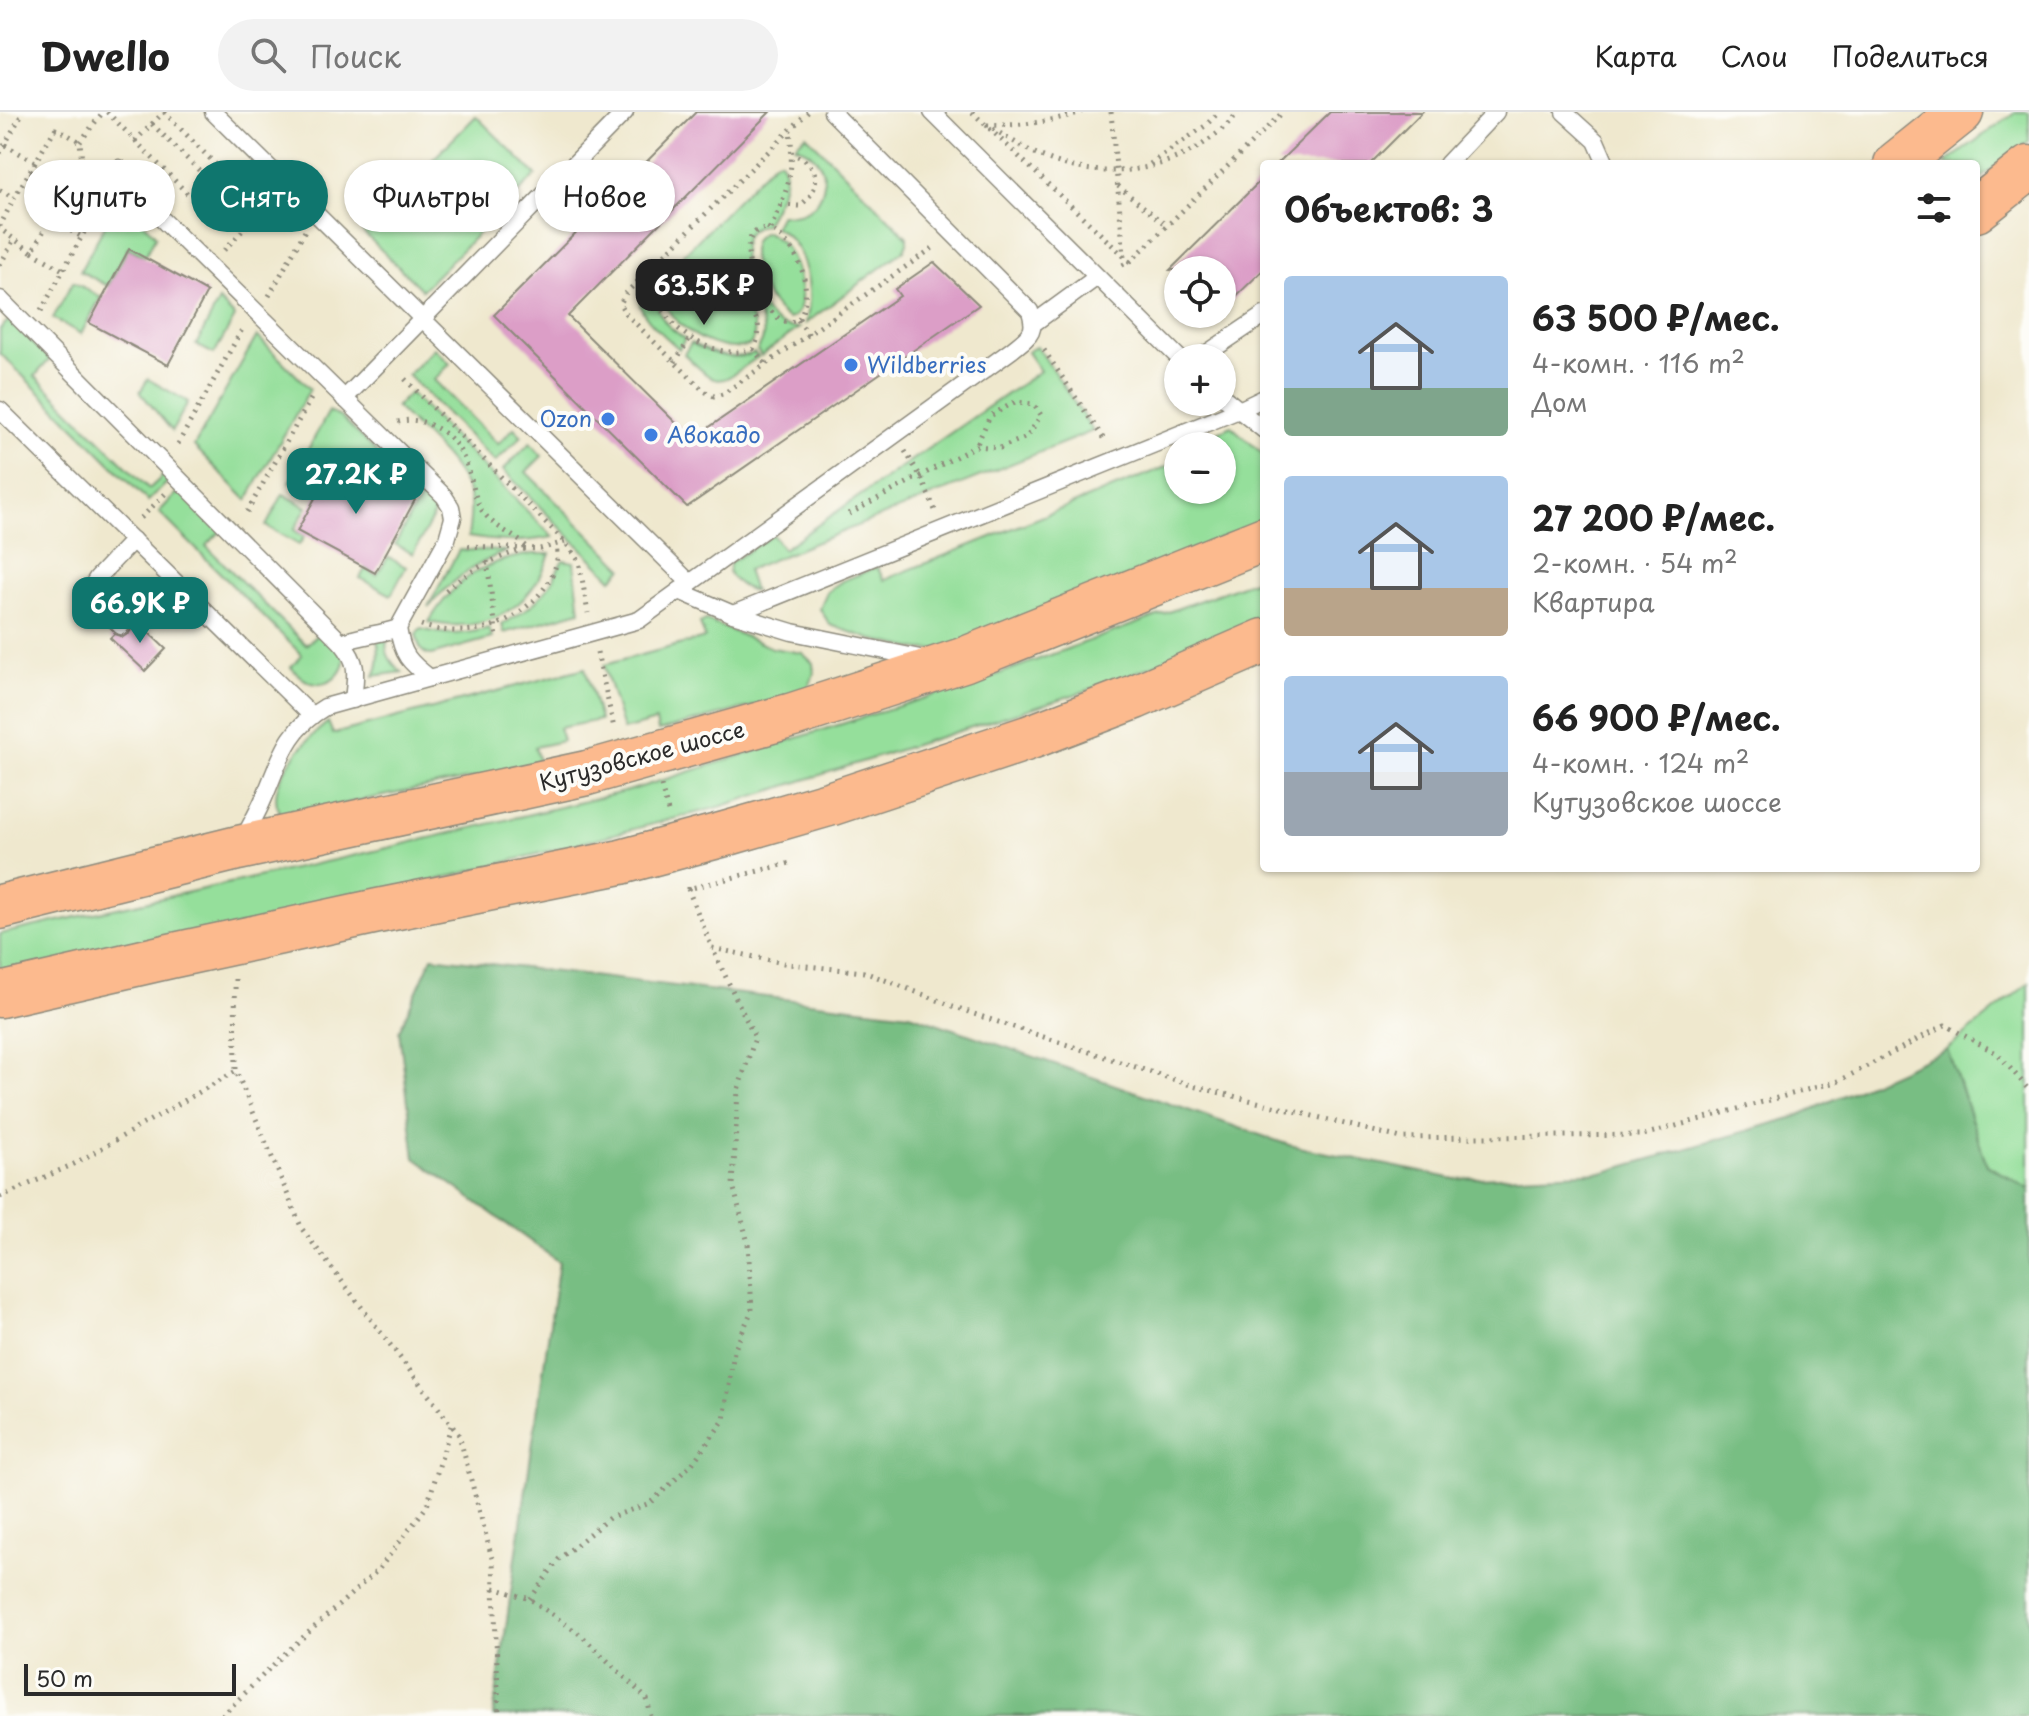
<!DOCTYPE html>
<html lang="ru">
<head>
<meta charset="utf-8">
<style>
	:root { --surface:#fff; --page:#f2f2f2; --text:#222; --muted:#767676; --line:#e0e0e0; --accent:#0f766e }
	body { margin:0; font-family:"Playpen Sans",sans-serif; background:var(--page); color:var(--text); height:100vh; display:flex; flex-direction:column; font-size:30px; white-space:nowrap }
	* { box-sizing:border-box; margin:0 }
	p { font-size:26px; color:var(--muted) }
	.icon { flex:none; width:44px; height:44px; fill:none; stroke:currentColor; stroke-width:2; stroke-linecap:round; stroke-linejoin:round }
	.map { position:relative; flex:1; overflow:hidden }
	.details { position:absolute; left:1260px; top:48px; width:720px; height:712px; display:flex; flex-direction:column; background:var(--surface); border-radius:8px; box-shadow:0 2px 6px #0004 }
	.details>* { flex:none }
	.guide { position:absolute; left:24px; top:48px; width:760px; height:72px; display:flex; gap:16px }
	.buttons { position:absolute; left:1164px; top:144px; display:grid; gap:16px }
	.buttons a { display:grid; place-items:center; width:72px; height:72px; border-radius:50%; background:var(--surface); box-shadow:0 2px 6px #0004; font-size:40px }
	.scale { position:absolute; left:24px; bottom:20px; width:212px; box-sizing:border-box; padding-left:8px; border:4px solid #2b2b2b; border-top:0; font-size:22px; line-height:28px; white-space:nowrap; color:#2b2b2b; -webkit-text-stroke:6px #fdfcf7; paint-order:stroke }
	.price { position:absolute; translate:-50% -68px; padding:0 18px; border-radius:16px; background:var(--accent); color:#fff; font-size:26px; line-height:52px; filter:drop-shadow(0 2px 4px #0008) }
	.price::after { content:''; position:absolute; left:50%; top:48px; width:24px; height:18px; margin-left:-12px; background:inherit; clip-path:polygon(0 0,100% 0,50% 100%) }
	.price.on { background:#222; color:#fff }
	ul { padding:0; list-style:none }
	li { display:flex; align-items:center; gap:24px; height:200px; padding:0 24px }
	li span { display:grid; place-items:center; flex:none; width:224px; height:160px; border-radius:8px; color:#555 }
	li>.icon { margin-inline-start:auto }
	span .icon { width:96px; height:96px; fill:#fffc; stroke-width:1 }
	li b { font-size:34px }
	h2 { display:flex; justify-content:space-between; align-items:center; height:96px; padding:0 24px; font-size:34px }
	.pill { padding:0 28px; border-radius:36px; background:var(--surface); box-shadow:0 2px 6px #0004; font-size:28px; line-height:72px }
	.pill.on { background:var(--accent); color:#fff }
	header { display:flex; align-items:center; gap:48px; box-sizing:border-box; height:112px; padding:0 40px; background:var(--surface); border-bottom:2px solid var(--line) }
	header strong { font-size:38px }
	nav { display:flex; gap:44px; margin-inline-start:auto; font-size:28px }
	.search { width:560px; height:72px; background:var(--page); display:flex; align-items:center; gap:20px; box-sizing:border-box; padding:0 28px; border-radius:44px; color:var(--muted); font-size:30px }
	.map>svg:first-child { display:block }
	.green { fill:#95df9b; stroke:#608563; stroke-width:2 }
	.forest { fill:#78be83; stroke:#527457; stroke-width:2 }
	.building { fill:#dc9ec7 }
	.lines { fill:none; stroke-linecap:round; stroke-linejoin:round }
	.service-casing { stroke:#8d8a7c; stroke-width:19 }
	.primary-casing { stroke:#8d8a7c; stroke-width:47 }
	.path { stroke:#8d8a7c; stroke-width:5; stroke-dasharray:2 6; stroke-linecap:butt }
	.service { stroke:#fff; stroke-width:16 }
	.primary { stroke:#fcba8e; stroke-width:44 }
	.shop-dot { fill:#3f7fe0; stroke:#fdfcf7; stroke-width:3 }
	.labels { text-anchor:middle; stroke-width:8; stroke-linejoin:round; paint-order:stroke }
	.shop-label { font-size:22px; fill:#366cbe; stroke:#fdfcf7; text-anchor:start }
	.street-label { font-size:22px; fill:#2b2b2b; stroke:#fdfcf7 }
</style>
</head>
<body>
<header>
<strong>Dwello</strong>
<div class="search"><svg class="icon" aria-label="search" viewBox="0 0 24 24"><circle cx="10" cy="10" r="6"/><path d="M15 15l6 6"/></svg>Поиск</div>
<nav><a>Карта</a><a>Слои</a><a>Поделиться</a></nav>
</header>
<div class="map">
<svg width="2029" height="1604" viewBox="0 0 2029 1604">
	<rect width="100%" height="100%" fill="#fdfcf7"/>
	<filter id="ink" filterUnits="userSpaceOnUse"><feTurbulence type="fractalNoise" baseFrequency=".0125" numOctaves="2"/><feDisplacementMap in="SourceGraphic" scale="16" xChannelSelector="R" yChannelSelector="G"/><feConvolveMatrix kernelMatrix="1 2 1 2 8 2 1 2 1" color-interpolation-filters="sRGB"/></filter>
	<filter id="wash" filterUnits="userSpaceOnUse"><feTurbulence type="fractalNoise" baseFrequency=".006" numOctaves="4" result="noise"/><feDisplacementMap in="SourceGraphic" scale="32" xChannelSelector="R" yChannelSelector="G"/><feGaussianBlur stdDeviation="1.8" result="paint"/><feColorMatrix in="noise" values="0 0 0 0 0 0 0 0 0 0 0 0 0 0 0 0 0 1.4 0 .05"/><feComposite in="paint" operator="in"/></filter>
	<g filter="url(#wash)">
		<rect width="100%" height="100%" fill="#efe8ce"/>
		<g class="green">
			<path d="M2015,0h14v29l-53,41v-18h-32z"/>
			<path d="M476,4l60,59 -114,115 -60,-59z"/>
			<path d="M806,23l101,102v6l-3,7 -98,73c8,-32 1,-80 -32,-96l7,-13c47,9 61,-55 14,-68z"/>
			<path d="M779,48c16,14 -5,48 -14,64 -8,2 -17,6 -20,14 -8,22 12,69 30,83 7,6 16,7 24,7l-38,28 -4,-6c9,-12 8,-20 2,-34 -10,-26 -46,-48 -75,-47 -30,0 -35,34 -18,54 5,6 13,11 19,16l-6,10c-10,-10 -45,-36 -38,-51 4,-6 13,-13 19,-19l114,-117z"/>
			<path d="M120,86l36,38 -11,20 -17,-8 -20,38 -28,-15z"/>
			<path d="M766,120c8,4 16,10 21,17 10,15 25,62 2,70 -23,-11 -56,-79 -23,-87z"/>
			<path d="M684,165c15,3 31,6 43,14 17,12 36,35 23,54 -46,18 -123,-56 -66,-68z"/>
			<path d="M73,170l28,15 -20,37 -28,-16z"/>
			<path d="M219,189l16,16 -21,37 -18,-9z"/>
			<path d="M10,207l40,40 -15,17 114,113 16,-15 6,5 -23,22 -148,-148v-24z"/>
			<path d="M257,224l53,53 -63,111 -53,-54z"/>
			<path d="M691,231c21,11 40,19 63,10l4,4c-42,29 -36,33 -74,-3z"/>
			<path d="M1037,234l56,85 -346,139 7,21c-12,-3 -19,-9 -26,-19l3,-10 42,-27 10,14 257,-178 -13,-19z"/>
			<path d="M434,236l16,16 -16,16 64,64 16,-16 8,8 -27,26 -87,-87z"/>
			<path d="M148,267l40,23 -16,29 -32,-39z"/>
			<path d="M410,281l143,144c-31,6 -54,5 -85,0 2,-16 5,-35 -2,-50 -14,-29 -47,-57 -70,-80z"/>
			<path d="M329,299l13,7 35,35 -10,18 -31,-16 -23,40 -23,-13z"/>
			<path d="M1231,314l33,29v65l-312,129 -31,1 -51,-11 -40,-14 -10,-16 7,-17 15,-11 35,-14 7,13 294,-118v28h44v-44h-26l-1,-3z"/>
			<path d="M530,331l12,13 -16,16 97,96 -11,11 -109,-109z"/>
			<path d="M388,351l46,47 -1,7 -20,37 -18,-10 24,-44 -40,-22z"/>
			<path d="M181,377l41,41 -16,16 100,99 16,-15c6,6 15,12 19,19 10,15 -6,37 -24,35 -11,-1 -19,-9 -26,-17l11,-12 -143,-143z"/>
			<path d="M283,382l24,13 -13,23 10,7 -5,8 -33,-19z"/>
			<path d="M459,438l48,1c-34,14 -54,28 -79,56z"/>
			<path d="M533,442h17c-19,55 -63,81 -121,68 25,-42 55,-62 104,-68z"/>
			<path d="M388,445l18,10 -15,28 -31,-17 5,-9 12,6z"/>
			<path d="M563,448l11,2 6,49 -76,22 -2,-9c20,-10 37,-22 49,-41 5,-7 7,-16 12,-23z"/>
			<path d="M1264,465v45l-166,65 -379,120 -325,84 -394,89v-46l379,-84 249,-59 354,-111z"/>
			<path d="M706,508l66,28 30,5 11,10 1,10 -7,19 -149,39 -2,-10 -33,9 -19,-65 101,-27 -5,-15z"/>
			<path d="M489,516l3,10 -61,17c-12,-1 -12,-11 -15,-21l5,-5c27,7 42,6 68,-1z"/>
			<path d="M377,527l10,2c-3,13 5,23 15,31l-28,4c6,-12 6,-24 3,-37z"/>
			<path d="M585,556l15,52 -41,8 4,13 -28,6 5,18 -258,51c-1,-3 -4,-7 -5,-11 -7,-28 31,-67 51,-83l5,12z"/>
			<path d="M2029,871v206l-42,-24 -40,-116z"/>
		</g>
		<path class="forest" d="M432,845l478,57 379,131 166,34 150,-7 190,-55 152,-68 40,116 42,24v527h-1536l66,-454 -144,-104 -16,-127z"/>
		<g id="blocks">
			<g class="building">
				<path d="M696,0h74l-202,204 124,123 208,-143 -5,-7 39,-27 45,43 -292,202 -193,-192z"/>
				<path d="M1330,0h92l-52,52h-93z"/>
				<path d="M1264,65v92l-42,41v-40h-52z"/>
				<path d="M129,137l78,43 -39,73 -79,-42z"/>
				<path d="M337,346l78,42 -40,73 -78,-42z"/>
				<path d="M131,504l35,33 -21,22 -35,-33 4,-4 9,3 6,-4 3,-5 -3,-10z"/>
			</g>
		</g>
	</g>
	<g filter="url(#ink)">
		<use href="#blocks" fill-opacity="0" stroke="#8d8a7c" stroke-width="2"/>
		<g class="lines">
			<defs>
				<g id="service">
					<path d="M213,0l477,471 -51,37 -314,87c-40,23 -45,55 -62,93 -6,14 -14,27 -20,40"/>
					<path d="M932,0l247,246"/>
					<path d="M1564,0l32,29 10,23"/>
					<path d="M1447,52l49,-52"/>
					<path d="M0,187l342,344c18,-8 37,-8 56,-15l49,-89 6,-21 -2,-11 -7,-11 -323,-317 -2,-11"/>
					<path d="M1034,211l63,-46"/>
					<path d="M1200,246l64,-43"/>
					<path d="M1222,284l42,34"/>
					<path d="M344,287l281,-287"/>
					<path d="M0,298l311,305"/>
					<path d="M690,471l322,-233c17,-14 25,-17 18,-39l-198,-199"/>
					<path d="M679,479l54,23 59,18 133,27"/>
					<path d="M733,502l506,-204 25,-12"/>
					<path d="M121,514l-27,-26 -4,-11 7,-11 36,-38"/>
					<path d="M398,516c4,27 11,34 32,50"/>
					<path d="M342,531c17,21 14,30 11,57"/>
				</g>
				<g id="primary">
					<path d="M1896,52l65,-52"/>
					<path d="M1976,98l53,-42"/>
					<path d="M0,795l238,-59 349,-75 206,-58 170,-55 301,-121"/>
					<path d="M0,883l170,-39 208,-45 243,-49 104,-28 107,-31 196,-65 107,-41 129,-56"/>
				</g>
			</defs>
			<use href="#service" class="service-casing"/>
			<use href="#primary" class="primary-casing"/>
			<g class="path">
				<path d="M107,0l80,81 26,15 15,1 19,17"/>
				<path d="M164,0l68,69c5,9 2,14 -2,23"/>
				<path d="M808,0l-182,181 -6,11 6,10 78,77 10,5 9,-2 214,-149"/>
				<path d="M972,0l158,150 -13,5"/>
				<path d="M1111,0l13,145"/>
				<path d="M152,12l12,-12"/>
				<path d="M986,13c20,11 39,25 60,33 65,28 148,10 192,-46"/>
				<path d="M987,13c35,1 62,-3 95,-13"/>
				<path d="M55,17l5,1 20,12 2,20 -50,90 -29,-21 -3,-5 14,-28z"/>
				<path d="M135,29l17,-17 79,78"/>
				<path d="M80,30l23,-30"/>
				<path d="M5,33l30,17"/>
				<path d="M0,41l23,-41"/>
				<path d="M82,50l15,11"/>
				<path d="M1150,52l55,-38 14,-14"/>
				<path d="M30,59l35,21"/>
				<path d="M1118,74l49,40"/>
				<path d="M0,78l14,8"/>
				<path d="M781,93l18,1c24,-16 22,-43 -7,-52"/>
				<path d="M50,107l32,18"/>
				<path d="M767,116c31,14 50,63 31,92 -7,2 -12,3 -18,-1 -18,-11 -40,-62 -29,-82 3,-6 9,-8 16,-9z"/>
				<path d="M770,117c17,-35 25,-59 20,-98"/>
				<path d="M224,138l48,-51"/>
				<path d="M32,140l31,18"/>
				<path d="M1130,150l153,-150"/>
				<path d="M0,153l14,-26"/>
				<path d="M684,161c9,2 18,2 25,5 27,10 64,41 44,71 -53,20 -136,-61 -69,-76z"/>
				<path d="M269,184l36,-65"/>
				<path d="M41,199l64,-117"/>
				<path d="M798,208l11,15"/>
				<path d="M753,237l13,16"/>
				<path d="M1044,238l61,91"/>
				<path d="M675,250l15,-24"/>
				<path d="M405,267l160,163 14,19 9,52"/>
				<path d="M398,310c10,-3 21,-2 30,2 30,12 37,33 45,62 2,8 4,17 8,23 12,19 32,24 47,39 -33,10 -57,20 -84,44"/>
				<path d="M178,332l66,-118"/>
				<path d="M905,339l16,26 14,33"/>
				<path d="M247,400l66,-117"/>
				<path d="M849,402l127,-68 24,2 27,-11 14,-22 -7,-11 -19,-2 -25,14 -14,30"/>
				<path d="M141,406l24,-24"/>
				<path d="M468,434l72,3 25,-7"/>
				<path d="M487,449l10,77"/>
				<path d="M421,513c22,8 51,8 74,0 25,-9 55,-34 61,-61 2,-6 1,-12 0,-18"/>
				<path d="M597,540l17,76"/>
				<path d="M661,674l8,29"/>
				<path d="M688,775v2l102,-26"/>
				<path d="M688,777l24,59 76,16 76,8 110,42 219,72 208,52 242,-3 196,-54 106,-56 53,29 31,36"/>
				<path d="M235,867l1,92 66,158 157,206 34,127 6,154"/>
				<path d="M0,1085l74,-33 162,-93"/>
				<path d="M494,1476l36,11 51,36 66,64 4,17"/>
				<path d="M530,1487l29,-40 50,-41 41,-15 42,-39 32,-44 10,-69 18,-41 -4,-67 -15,-58 5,-95 17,-52 -43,-90"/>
				<path d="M222,1604l58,-58 99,-89 48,-63 24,-80"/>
			</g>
			<use href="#service" class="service"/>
			<use href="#primary" class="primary"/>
		</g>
	</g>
	<g class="shop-dot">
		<circle cx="851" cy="253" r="8"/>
		<circle cx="608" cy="307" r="8"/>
		<circle cx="651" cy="323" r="8"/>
	</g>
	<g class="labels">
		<g class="shop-label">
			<text x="867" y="261">Wildberries</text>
			<text x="592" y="315" text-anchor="end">Ozon</text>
			<text x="667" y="331">Авокадо</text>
		</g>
		<g class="street-label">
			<text transform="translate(642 644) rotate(-15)" y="8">Кутузовское шоссе</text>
		</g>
	</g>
</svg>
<div class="buttons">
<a><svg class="icon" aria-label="locate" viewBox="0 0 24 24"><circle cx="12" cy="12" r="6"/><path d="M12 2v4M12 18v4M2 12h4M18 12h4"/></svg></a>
<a>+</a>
<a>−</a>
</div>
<div class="scale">50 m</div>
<b class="price on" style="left:704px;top:215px">63.5K ₽</b>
<b class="price" style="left:356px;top:404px">27.2K ₽</b>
<b class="price" style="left:140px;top:533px">66.9K ₽</b>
<div class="guide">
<a class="pill">Купить</a>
<a class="pill on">Снять</a>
<a class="pill">Фильтры</a>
<a class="pill">Новое</a>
</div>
<section class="details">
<h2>Объектов: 3<svg class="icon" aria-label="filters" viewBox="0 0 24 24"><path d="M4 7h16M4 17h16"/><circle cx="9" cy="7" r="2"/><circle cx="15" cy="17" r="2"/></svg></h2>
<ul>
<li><span style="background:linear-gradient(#a9c7e8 70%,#7fa58c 0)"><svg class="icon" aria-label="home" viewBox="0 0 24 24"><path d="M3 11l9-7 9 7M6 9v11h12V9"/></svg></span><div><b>63 500 ₽/мес.</b><p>4-комн. · 116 m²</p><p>Дом</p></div></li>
<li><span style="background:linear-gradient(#a9c7e8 70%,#b9a48a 0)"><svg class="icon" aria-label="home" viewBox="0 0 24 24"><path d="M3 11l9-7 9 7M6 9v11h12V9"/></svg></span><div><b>27 200 ₽/мес.</b><p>2-комн. · 54 m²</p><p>Квартира</p></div></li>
<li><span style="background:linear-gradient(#a9c7e8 60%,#9aa5b1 0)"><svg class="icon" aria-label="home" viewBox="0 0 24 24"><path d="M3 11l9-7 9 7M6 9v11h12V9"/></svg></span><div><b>66 900 ₽/мес.</b><p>4-комн. · 124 m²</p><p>Кутузовское шоссе</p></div></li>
</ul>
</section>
</div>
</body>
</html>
